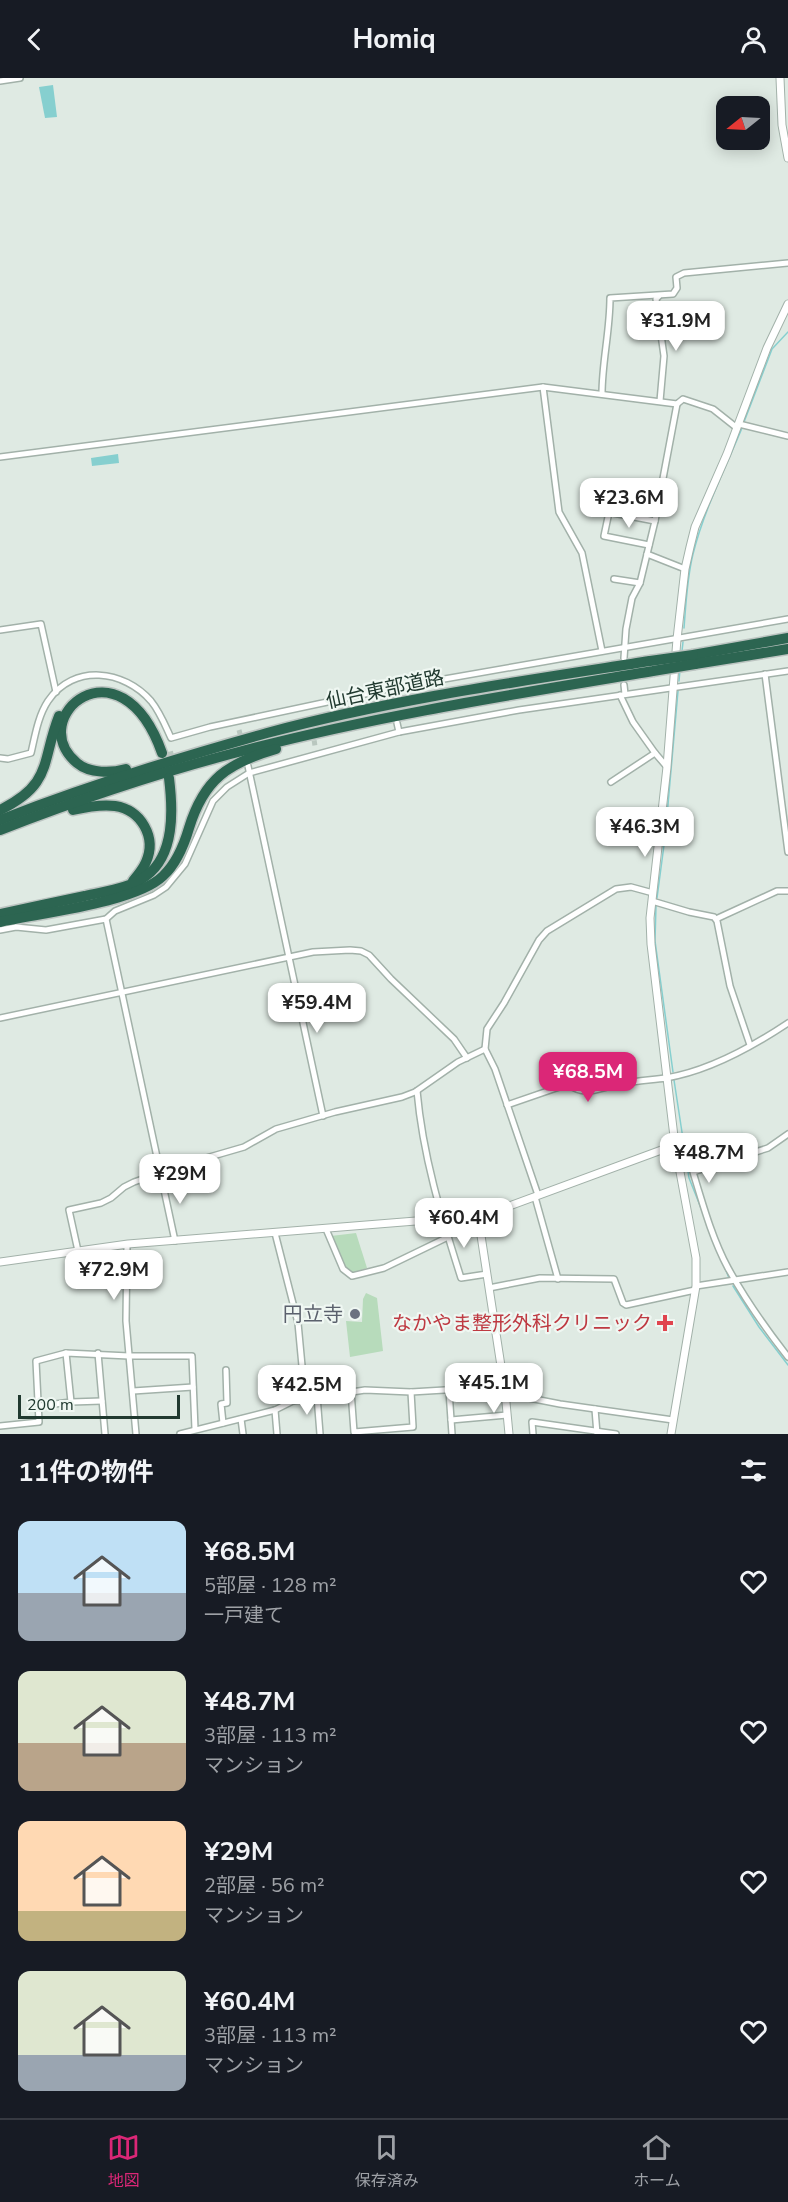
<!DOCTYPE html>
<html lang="ja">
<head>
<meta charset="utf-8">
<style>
	:root { --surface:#171b24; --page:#242831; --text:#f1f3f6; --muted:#9ea1a6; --line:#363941; --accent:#db2777 }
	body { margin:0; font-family:"Nunito Sans","Noto Sans JP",sans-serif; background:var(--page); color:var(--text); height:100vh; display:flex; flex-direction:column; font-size:22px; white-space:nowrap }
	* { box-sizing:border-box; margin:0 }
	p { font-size:20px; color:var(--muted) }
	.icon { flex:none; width:33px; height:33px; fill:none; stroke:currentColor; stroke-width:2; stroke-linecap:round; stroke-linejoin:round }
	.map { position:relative; height:1356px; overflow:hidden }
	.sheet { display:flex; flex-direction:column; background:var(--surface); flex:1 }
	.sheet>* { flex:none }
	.needle { width:39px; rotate:252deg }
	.buttons { position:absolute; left:716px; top:18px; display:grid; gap:12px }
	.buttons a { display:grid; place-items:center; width:54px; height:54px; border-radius:12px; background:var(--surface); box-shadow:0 3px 15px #0003; font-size:30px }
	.scale { position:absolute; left:18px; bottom:15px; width:162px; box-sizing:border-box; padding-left:6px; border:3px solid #20392f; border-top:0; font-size:16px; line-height:21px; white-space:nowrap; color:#20392f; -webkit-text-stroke:4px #eff7f2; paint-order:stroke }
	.price { position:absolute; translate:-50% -51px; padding:0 14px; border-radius:12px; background:#fff; color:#222; font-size:20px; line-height:39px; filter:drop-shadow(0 2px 3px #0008) }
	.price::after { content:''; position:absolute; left:50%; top:36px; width:18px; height:14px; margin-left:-9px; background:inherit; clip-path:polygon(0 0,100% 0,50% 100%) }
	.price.on { background:var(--accent); color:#fff }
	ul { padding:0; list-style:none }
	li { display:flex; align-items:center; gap:18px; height:150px; padding:0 18px }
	li span { display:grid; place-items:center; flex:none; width:168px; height:120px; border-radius:12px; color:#555 }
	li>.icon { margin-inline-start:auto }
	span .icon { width:72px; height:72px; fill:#fffc; stroke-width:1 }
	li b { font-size:26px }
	h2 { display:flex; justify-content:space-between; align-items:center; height:72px; padding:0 18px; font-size:26px }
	header { display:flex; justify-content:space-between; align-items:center; height:78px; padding:0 18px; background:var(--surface); font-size:27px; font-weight:700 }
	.menu { display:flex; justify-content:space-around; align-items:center; height:84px; border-top:2px solid var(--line); background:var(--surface); font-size:16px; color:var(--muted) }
	.menu a { display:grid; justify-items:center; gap:3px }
	.menu .on { color:var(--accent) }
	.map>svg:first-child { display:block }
	.green { fill:#b7dbbb }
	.water { fill:#86cfcf }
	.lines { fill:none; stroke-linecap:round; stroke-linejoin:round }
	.stream { stroke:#86cfcf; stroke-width:1.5 }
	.minor-tunnel { stroke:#b9c7bf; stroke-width:5; stroke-dasharray:5 2.5; stroke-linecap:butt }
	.motorway-tunnel { stroke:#b9c7bf; stroke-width:10; stroke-dasharray:10 5; stroke-linecap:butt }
	.minor-casing { stroke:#a2b1a9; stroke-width:8 }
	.tertiary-casing { stroke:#a2b1a9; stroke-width:9 }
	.motorway-casing { stroke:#bcc4c1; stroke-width:13 }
	.minor { stroke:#fff; stroke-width:5 }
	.tertiary { stroke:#fff; stroke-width:7 }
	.motorway { stroke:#2c6551; stroke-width:10 }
	.motorway-bridge-casing { stroke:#bcc4c1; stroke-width:13; stroke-linecap:butt }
	.motorway-bridge { stroke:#2c6551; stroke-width:10 }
	.worship-dot { fill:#6b7280; stroke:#eff7f2; stroke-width:2 }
	.health-dot { fill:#e0444e; stroke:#eff7f2; stroke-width:2 }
	.labels { text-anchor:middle; stroke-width:4.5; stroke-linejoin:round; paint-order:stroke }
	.street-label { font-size:20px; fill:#20392f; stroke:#eff7f2 }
	.worship-label { font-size:20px; fill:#5b616d; stroke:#eff7f2; text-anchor:end }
	.health-label { font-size:20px; fill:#be3a42; stroke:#eff7f2; text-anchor:end }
</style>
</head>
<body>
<header><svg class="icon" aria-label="back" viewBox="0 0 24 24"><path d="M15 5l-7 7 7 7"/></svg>Homiq<svg class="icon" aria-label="person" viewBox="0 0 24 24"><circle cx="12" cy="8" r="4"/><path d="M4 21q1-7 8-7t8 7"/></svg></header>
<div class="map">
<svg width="788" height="1356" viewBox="0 0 788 1356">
	<rect width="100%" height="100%" fill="#dfeae3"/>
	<g class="green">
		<path d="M356,1155l11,35 -16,6 -6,-5 -14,-33z"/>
		<path d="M366,1215l11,5 6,53 -33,6 -4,-36 16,1 1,-23z"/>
	</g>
	<g class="water">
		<path d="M53,7l4,32 -12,1 -6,-31z"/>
		<path d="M118,376l1,9 -27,3 -1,-8z"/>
	</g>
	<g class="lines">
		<g class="stream">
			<path d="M744,344l28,-73 16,-17"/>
			<path d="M684,550c2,-25 3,-50 9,-74 11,-44 32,-85 49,-126"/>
			<path d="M682,573l1,-9"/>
			<path d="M679,603l1,-11"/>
			<path d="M666,749l12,-136"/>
			<path d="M657,820l9,-68"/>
			<path d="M656,827l-1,36 18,131"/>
			<path d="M674,1002l15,98 40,100"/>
			<path d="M733,1208l26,41 29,38"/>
		</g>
		<g class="minor-tunnel">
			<path d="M239,652l3,11"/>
			<path d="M313,655l2,13"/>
		</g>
		<path class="motorway-tunnel" d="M168,674l6,25"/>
		<defs>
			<g id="minor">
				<path d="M0,3l20,-3"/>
				<path d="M659,218l-3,3 8,57 -4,45"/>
				<path d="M543,309l16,125 23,41 20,98"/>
				<path d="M602,316c0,-32 8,-63 8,-96l63,-4 4,-6 -1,-11 8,-4 104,-10"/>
				<path d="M739,346l49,12"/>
				<path d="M0,379l543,-70 134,17 6,-5 30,10 24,19"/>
				<path d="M608,434l47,9"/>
				<path d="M649,467l-45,-9 8,-38 45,10"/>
				<path d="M647,476l38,15"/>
				<path d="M614,501l26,4"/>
				<path d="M0,552l41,-6 15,68"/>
				<path d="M624,580l2,-29 6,-31 8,-15 15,-62 22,-117"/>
				<path d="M765,596l23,178"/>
				<path d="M624,607l1,9"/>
				<path d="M397,645l2,9"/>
				<path d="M655,675l12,14"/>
				<path d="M0,680l8,1 23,-6c4,-17 7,-37 17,-52 26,-38 76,-31 103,0 9,11 14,24 20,37l39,-11 183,-39 395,-69"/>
				<path d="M248,688l75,350"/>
				<path d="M611,704l44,-29 -22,-31 -13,-27"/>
				<path d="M652,823l37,11 25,5 3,4 13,65 20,59"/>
				<path d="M106,841l69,322"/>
				<path d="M716,841l61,-28h11"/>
				<path d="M0,852l16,-3 30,3 60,-11 9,-8 39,-16 12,-8 19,-23 28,-63 14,-14 22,-14 150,-41 120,-22 269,-39"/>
				<path d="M0,940l313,-66 37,-2 11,1 8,4 22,24 63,60 13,19"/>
				<path d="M417,1013c6,66 24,124 44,187l26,-4"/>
				<path d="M507,1027l61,-21c18,14 32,3 52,0 16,-3 31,-4 46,-6 43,-7 86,-31 122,-55"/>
				<path d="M788,1056l-20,14 -75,24c10,33 19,66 35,96 17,31 38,61 60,89"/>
				<path d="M538,1117l-43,-126 -10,-20 2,-20 17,-26 35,-63 8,-9 69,-42 15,-2 22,6"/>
				<path d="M535,1119l23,82"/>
				<path d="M326,1151l17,40 9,7 32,-8 64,-31"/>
				<path d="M275,1155l23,90 7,75"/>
				<path d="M127,1166l-1,77 10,113"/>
				<path d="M78,1173l-9,-41 32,-7 10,-5 13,-11 10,-5 48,-17 62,-18 32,-18 59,-17 67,-15 13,-5 43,-30 27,-13"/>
				<path d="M696,1208l92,-14"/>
				<path d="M489,1210l51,-10 74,1 9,24 3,2 69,-15"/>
				<path d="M98,1275l7,81"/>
				<path d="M288,1297l4,26"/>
				<path d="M133,1313l60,-4"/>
				<path d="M351,1313l3,41 59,-5 -2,-35"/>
				<path d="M449,1313l3,43"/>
				<path d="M317,1318l3,38"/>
				<path d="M71,1324l31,-1"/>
				<path d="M39,1328l32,-4 -5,-49"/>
				<path d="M595,1331l2,25"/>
				<path d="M275,1332l2,24"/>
				<path d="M241,1341l2,15"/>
				<path d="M451,1342l56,-5"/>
				<path d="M223,1345l-2,-19 6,-1 -1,-33"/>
				<path d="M0,1348l39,-4 -3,-61 30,-8 63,3h63l3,73"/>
				<path d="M180,1356l95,-24 18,-9 72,-11 46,2 67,-4 82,16 113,16"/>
				<path d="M533,1356l-1,-12 84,12"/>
			</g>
			<g id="tertiary">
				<path d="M780,0l2,47 6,33"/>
				<path d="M478,1138l27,176 4,42"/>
				<path d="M0,1184l128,-18 350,-28 18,-5 179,-66"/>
				<path d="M671,1356l25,-148v-28l-21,-113 -24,-201 -1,-26 17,-151 10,-128 8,-70 5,-22 5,-20 32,-73 40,-106 21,-44"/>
			</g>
			<g id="motorway">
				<path d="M693,577l95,-17"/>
				<path d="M695,586l93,-15"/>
				<path d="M126,691c-14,4 -36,5 -49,-6 -54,-45 43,-128 85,-10"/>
				<path d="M0,732c53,-26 41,-48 59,-94"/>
				<path d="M73,732c13,-3 28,-6 42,-4 26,4 42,31 31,56 -3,7 -8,13 -13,19"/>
				<path d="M0,742c87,-34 177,-62 267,-87 126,-34 255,-52 383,-72"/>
				<path d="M0,752c80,-31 163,-59 246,-80 134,-35 270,-56 407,-79"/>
				<path d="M0,836c28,-6 57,-12 85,-18 20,-5 44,-7 61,-20 29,-21 27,-66 23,-98"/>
				<path d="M0,844c40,-9 135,-19 163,-46 14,-13 21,-31 26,-48 15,-49 39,-65 87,-79"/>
			</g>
		</defs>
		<use href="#minor" class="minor-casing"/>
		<use href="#tertiary" class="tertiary-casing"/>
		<use href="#motorway" class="motorway-casing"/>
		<use href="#minor" class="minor"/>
		<use href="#tertiary" class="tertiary"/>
		<use href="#motorway" class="motorway"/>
		<defs>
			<g id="motorway-bridge">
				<path d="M650,583l43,-6"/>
				<path d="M653,593l42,-7"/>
			</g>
		</defs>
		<use href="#motorway-bridge" class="motorway-bridge-casing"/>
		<use href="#motorway-bridge" class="motorway-bridge"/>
	</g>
	<circle class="worship-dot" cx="355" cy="1236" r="6"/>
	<path class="health-dot" d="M662 1236h6v6h6v6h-6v6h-6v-6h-6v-6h6z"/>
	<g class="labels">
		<g class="street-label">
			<text transform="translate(385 611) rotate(-12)" y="7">仙台東部道路</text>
		</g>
		<g class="worship-label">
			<text x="343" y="1243">円立寺</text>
		</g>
		<g class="health-label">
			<text x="652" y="1252">なかやま整形外科クリニック</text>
		</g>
	</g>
</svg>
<div class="buttons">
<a><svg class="needle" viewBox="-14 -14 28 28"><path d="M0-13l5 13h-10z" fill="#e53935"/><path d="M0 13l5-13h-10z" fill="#9ea1a6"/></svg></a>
</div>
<div class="scale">200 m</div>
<b class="price" style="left:676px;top:274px">¥31.9M</b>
<b class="price" style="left:629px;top:451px">¥23.6M</b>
<b class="price" style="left:645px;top:780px">¥46.3M</b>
<b class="price" style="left:317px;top:956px">¥59.4M</b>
<b class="price on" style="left:588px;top:1025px">¥68.5M</b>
<b class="price" style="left:709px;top:1106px">¥48.7M</b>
<b class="price" style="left:180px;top:1127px">¥29M</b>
<b class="price" style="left:464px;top:1171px">¥60.4M</b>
<b class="price" style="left:114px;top:1223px">¥72.9M</b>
<b class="price" style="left:494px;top:1336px">¥45.1M</b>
<b class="price" style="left:307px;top:1338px">¥42.5M</b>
</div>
<section class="sheet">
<h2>11件の物件<svg class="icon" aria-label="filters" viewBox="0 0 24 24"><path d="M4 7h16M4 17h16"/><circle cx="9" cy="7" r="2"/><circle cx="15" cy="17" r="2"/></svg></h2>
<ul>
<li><span style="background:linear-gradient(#bfe0f5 60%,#9aa5b1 0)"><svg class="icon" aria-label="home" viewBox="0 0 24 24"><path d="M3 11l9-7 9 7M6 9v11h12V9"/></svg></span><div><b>¥68.5M</b><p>5部屋 · 128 m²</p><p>一戸建て</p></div><svg class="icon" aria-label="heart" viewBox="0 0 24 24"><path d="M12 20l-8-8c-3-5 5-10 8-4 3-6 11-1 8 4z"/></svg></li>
<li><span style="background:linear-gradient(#dfe7d0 60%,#b9a48a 0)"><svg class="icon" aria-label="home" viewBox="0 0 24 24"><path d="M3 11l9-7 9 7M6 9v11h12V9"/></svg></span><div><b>¥48.7M</b><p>3部屋 · 113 m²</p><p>マンション</p></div><svg class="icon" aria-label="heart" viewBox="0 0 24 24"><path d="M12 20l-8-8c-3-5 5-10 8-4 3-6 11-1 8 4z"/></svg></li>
<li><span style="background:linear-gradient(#ffd9b3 75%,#c2b280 0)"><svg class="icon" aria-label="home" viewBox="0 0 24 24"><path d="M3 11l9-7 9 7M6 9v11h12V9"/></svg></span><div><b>¥29M</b><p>2部屋 · 56 m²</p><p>マンション</p></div><svg class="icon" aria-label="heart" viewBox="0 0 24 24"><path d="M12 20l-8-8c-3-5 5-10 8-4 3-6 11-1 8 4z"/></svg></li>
<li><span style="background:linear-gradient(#dfe7d0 70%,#9aa5b1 0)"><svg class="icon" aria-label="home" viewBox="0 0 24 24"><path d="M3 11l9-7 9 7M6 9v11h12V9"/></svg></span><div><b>¥60.4M</b><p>3部屋 · 113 m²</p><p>マンション</p></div><svg class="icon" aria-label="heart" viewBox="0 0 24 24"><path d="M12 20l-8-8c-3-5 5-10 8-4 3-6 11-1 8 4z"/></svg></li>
</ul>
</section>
<nav class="menu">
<a class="on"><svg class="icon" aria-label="map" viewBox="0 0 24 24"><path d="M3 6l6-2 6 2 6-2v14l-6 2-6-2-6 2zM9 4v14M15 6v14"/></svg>地図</a>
<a><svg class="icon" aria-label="saved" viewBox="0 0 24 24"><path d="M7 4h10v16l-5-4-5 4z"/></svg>保存済み</a>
<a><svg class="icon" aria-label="home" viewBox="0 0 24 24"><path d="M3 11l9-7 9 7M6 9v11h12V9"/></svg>ホーム</a>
</nav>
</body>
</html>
